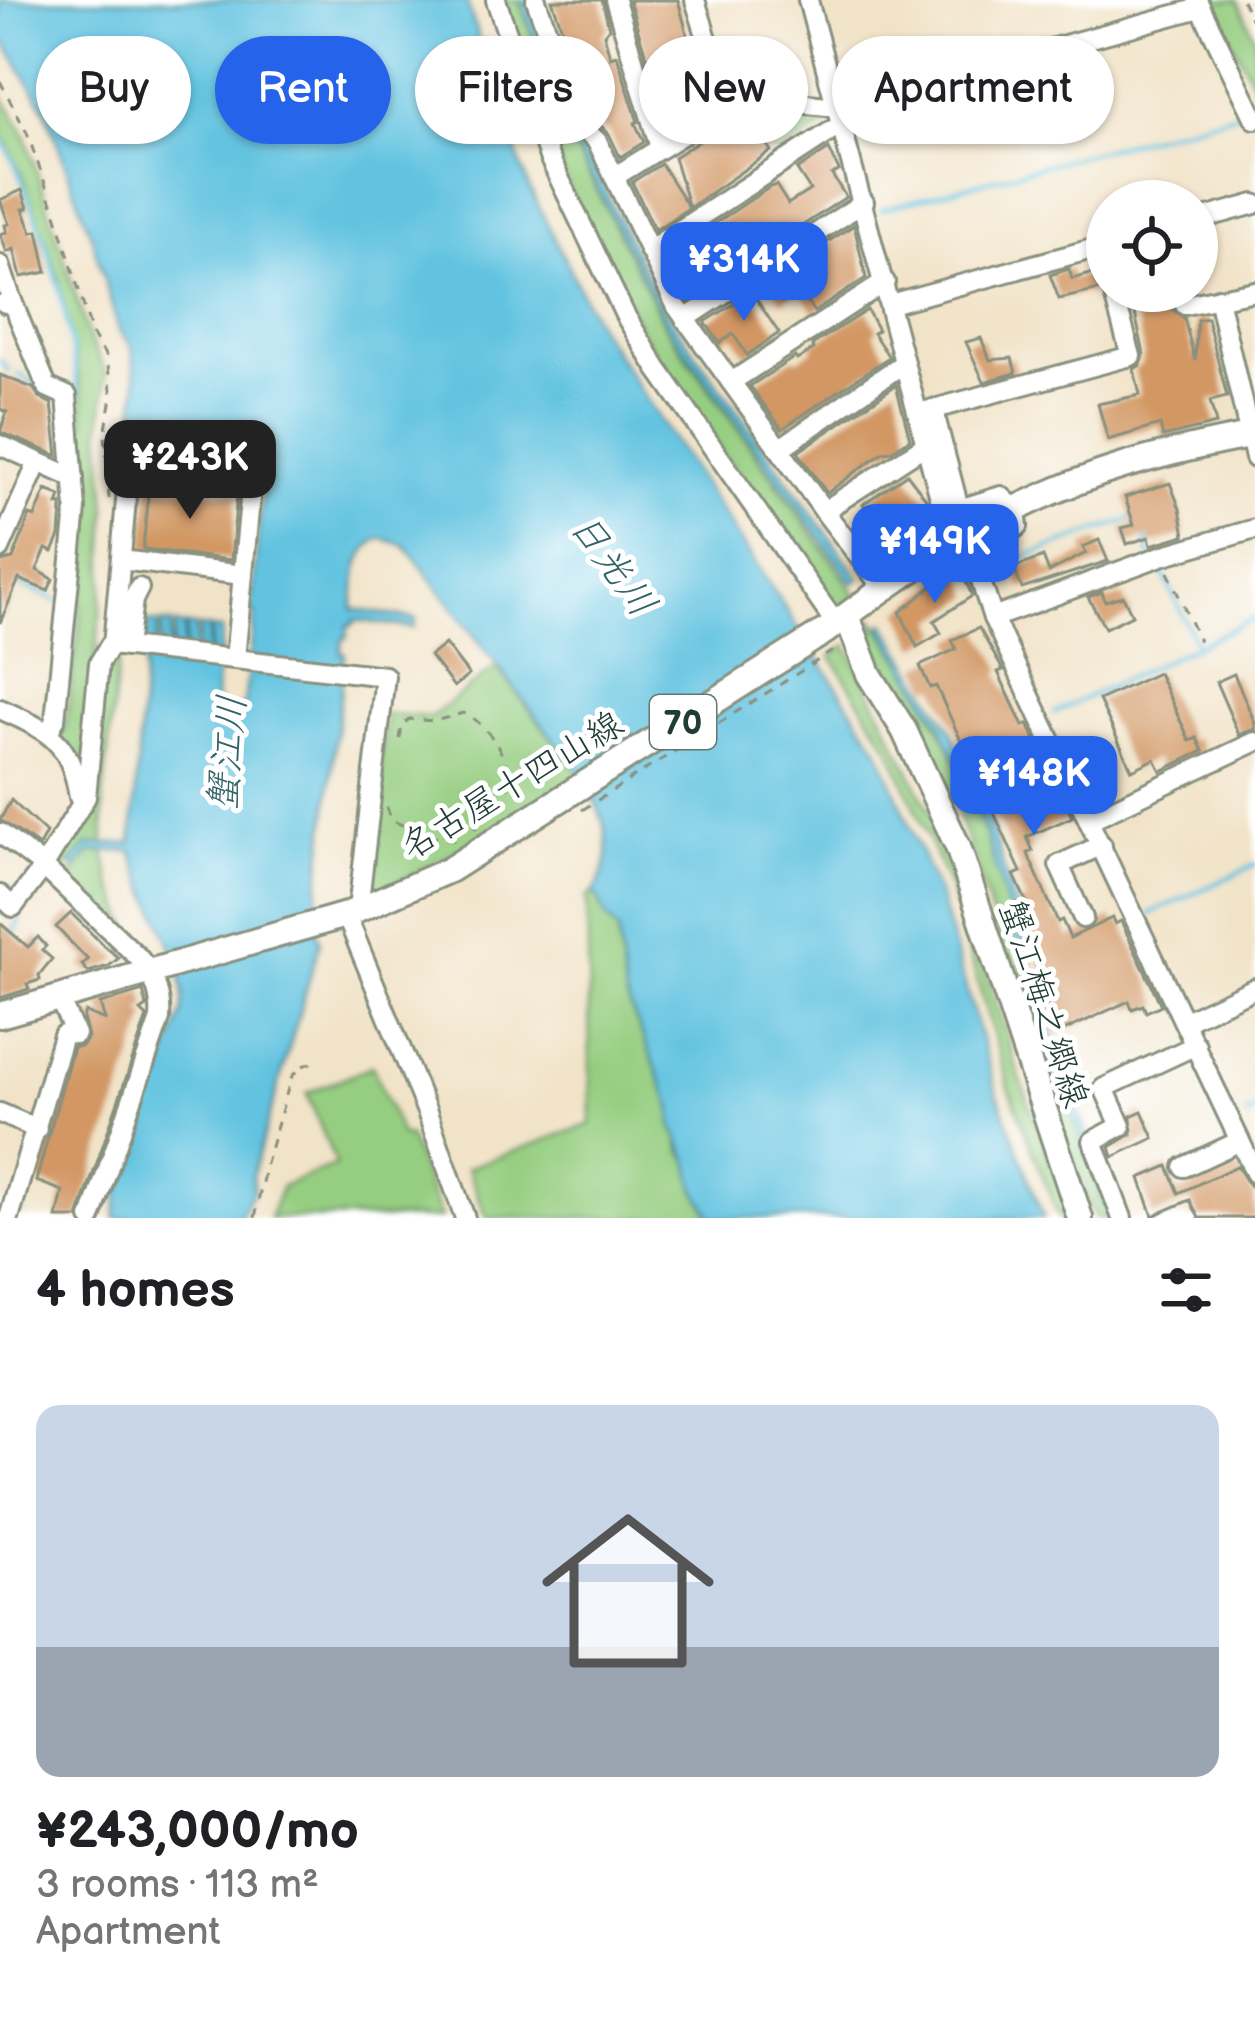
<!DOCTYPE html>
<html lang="en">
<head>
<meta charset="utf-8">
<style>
	:root { --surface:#fff; --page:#f6f6f6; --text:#202124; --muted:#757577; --line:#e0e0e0; --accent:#2563eb }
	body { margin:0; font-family:"Balsamiq Sans","Klee One",sans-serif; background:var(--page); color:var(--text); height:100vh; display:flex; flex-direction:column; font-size:45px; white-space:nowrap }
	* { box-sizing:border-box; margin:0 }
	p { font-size:39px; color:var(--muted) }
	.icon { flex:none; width:66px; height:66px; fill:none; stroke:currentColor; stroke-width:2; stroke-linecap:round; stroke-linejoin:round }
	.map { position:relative; height:1218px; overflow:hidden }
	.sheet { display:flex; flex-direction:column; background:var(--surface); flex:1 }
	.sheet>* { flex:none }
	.banner { position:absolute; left:36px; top:36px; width:1185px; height:108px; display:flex; gap:24px }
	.buttons { position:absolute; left:1086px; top:180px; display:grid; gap:24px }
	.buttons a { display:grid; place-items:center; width:132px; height:132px; border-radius:50%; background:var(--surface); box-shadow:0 3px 9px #0004; font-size:60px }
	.price { position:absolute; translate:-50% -102px; padding:0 27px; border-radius:24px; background:var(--accent); color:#fff; font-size:39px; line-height:78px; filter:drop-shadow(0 3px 6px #0008) }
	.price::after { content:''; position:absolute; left:50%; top:72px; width:36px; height:27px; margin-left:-18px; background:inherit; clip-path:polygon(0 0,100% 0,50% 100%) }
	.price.on { background:#222; color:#fff }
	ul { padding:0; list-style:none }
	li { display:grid; align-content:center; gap:24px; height:636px; padding:0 36px }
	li+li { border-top:3px solid var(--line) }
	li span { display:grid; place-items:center; height:372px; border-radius:24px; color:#555 }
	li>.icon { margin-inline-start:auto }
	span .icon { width:216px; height:216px; fill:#fffc; stroke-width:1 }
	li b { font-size:51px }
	h2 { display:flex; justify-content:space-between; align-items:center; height:144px; padding:0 36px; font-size:51px }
	.pill { padding:0 42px; border-radius:54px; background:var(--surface); box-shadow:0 3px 9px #0004; font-size:42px; line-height:108px }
	.pill.on { background:var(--accent); color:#fff }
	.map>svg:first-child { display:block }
	.green { fill:#96ce81; stroke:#5a865a; stroke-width:3 }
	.water { fill:#62c3e0; stroke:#40808a; stroke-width:3 }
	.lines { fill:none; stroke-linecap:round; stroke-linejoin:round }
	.stream { stroke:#62c3e0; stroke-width:4.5 }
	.building { fill:#d29764 }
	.minor-casing { stroke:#88907e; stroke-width:24 }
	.major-casing { stroke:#88907e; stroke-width:30 }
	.path { stroke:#88907e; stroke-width:3; stroke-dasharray:9 9; stroke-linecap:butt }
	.minor { stroke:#fff; stroke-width:18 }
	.major { stroke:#fff; stroke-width:24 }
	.labels { text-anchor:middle; stroke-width:10; stroke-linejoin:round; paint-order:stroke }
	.shield { fill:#fff; stroke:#627771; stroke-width:3 }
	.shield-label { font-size:33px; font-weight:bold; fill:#1f3d34 }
	.street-label { font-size:36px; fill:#1f3d34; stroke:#fff }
	.water-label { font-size:39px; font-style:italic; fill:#336568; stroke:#fff }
</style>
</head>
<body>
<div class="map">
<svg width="1255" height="1218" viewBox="0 0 1255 1218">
	<rect width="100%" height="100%" fill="#fff"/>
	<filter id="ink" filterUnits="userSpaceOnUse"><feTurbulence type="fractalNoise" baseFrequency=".00833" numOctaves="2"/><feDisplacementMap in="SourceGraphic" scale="24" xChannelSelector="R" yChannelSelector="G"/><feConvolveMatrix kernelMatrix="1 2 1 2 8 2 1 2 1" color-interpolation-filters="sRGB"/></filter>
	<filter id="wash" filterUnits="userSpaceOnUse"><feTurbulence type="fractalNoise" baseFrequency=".004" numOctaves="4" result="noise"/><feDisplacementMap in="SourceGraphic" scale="48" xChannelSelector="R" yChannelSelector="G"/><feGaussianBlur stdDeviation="2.7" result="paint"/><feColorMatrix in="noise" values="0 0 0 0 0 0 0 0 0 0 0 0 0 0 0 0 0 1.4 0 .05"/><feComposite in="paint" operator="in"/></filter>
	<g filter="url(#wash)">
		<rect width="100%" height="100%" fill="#f1e3c8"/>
		<g class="green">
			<path d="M501,0h18l49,134 98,194 191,268 -14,10h-11l-171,-240 -90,-169z"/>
			<path d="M1212,0h25l18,37v50z"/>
			<path d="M0,92l25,42 64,204 17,35 -5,60 6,76 -4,77 -21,206 -24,-60 7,-4 14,-99 9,-120 -5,-112 -25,-121 -36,-101 -22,-45z"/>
			<path d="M743,105l84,8 7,6 -55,39z"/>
			<path d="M873,619l35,50 50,93 28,73 57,194 65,189h-13c-29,-77 -58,-155 -83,-234 -22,-70 -40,-141 -70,-208 -21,-45 -75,-110 -69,-157z"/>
			<path d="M847,645l97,195 76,238 51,140h-12l-51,-133 -57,-194 -62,-144 -58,-91z"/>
			<path d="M112,651h7l-16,145 1,48 -16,1 -28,30 -4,-11 34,-47 13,-140z"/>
			<path d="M496,667l86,109 -114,71 -94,46 -8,-9 21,-170 44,3z"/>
			<path d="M91,852h14l6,29 23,57 -68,-57z"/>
			<path d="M597,895l9,22 12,14 7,63 47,112 9,44 8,10 6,28 17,30h-225l-20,-50 124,-44 -4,-228z"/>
			<path d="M372,1066l30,71 6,-1 33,82h-172l13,-32 54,-21 -29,-72z"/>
		</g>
		<g class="water">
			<path d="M0,0h466l61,183 71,143 280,422 62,151 56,191 48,128h-332l-17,-30 -6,-28 -16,-33 -1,-21 -47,-112 -7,-63 -12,-14 -9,-22 -5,-1c29,-40 12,-79 -10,-118l-177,-231 -25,-7c-26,14 -23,44 -27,71l63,10 -2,9 -59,-8 -2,5h-5l-1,13h-4l-2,15 4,1 -28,251 -6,2 9,35 -68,234 2,13 -15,29h-124l4,-25 64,-181c7,-48 -36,-111 -51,-161l-41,1 -15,16 -5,-5 17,-18 44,-2 15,-221 11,1 -3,32h4l3,-32 9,1 -3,32 3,1 4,-32 9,1 -3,32h3l3,-32 9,1 -3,32h4l3,-32 9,1 -3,32h3l3,-31 10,1 -7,68 5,9 8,5 16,-8 11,-90 -4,-2 15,-159 -5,-8 -18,-1 -2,14 -10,-1 -2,-15 -2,14 -9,-1 2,-13 -4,-1 -2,14 -7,-1 1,-14 -3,-1 -3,14 -8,-1 1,-13 -3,-1 -3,14 -7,-1 -2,-14 -2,14 -11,-1 1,-15 -35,-3 4,-47 -6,-40 -12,-14 -27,-93 -47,-129 -45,-74z"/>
			<path d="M521,0h8c40,110 85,220 144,322l187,257 -7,4 -185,-257 -98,-192z"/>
			<path d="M885,623l67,108 41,101 57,195 66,191h-8l-65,-189 -57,-194 -45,-110 -60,-99z"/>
		</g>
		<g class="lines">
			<g class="stream">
				<path d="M0,134c41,80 70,173 78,263"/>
				<path d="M882,209l360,-97"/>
				<path d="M0,361l9,10"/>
				<path d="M19,375l19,9"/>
				<path d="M1144,532l6,23"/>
				<path d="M1159,565l38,81"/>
				<path d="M992,568l142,-50"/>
				<path d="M16,583l44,19"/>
				<path d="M67,684l18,-176 -6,-100"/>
				<path d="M1054,713l201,-95"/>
				<path d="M1150,914l105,-49"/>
				<path d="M11,938l9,-18"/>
				<path d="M1245,1116l10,-5"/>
				<path d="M39,1152l5,-18"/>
				<path d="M28,1189l7,-21"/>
				<path d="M20,1213l5,-13"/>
			</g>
		</g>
		<g id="blocks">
			<g class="building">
				<path d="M552,0h50l7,28 -5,6 6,23 7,-2 21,67 -3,1 9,19 -24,15 -11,-23 -16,-16z"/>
				<path d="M629,0h49l13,48 4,-2 3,10 -7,2 16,45 -39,25z"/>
				<path d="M740,115l10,11 4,-3 17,28 -82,57 -15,-51z"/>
				<path d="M829,149l10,22 -7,4 14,22 -157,103 -22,-45 103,-68 6,-2 12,19 22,-14 -13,-20z"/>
				<path d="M661,164l28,44 -34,22 -23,-48z"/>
				<path d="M22,190l6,18 -5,1 9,23 6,-1 9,41 -26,5 -7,-28 -7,3 -7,-18 7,-2 -2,-7 4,-1 -9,-24z"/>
				<path d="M854,225l12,53 -52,34 -15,-22 -17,12 -15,-21z"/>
				<path d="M1069,269l3,10 30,-8 3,9 -5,10 -41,9 -9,-24z"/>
				<path d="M1130,291h23l3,13 17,-5 -1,10 12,9 11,43 2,-41 10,-2 20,79 -17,4 6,23 -53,13 -3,-12 -52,15 -10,-36 42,-9 -6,-26 7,-4 3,-11z"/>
				<path d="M752,293l27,40 -32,22 -14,-21 -13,9 -15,-21z"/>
				<path d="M867,310l11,20 -5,3 16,24 -107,72 -32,-43 45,-29 2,3 17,-11 -2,-4z"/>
				<path d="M981,338l9,22 22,-2 4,15 -32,9 -18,-40z"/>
				<path d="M0,375l33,13 7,10 12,6 6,52 -58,-24 7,-20 -7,-3z"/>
				<path d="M896,385l14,54 -19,12 -8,1 -56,41 -29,-41z"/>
				<path d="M907,474l20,26 3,13 -29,21 6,9 -29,17 -18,-24 17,-12 -14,-20z"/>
				<path d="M1170,483l10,26 5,26 -34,10 -2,-8 -22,7 -5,-16 12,-3 -9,-28z"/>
				<path d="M149,485l88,9 -6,66 -88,-11z"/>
				<path d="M46,490l15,6 -3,9 4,-1v5l-2,27 -7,16 -7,-3 -9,21 16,9 -5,12 -29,-12 -19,44v-61l13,-3 17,-44 5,2z"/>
				<path d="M1099,540l9,21 -86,28 -8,-21 29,-11 6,15 37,-19 -3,-6z"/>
				<path d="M959,565l13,31 -38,25 7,12 -24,14 -17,-35z"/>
				<path d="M1102,592l3,9 18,-5 9,19 -27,13 -17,-31z"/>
				<path d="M979,628l24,42 -5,2 25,54 5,-2 44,93 -45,20 6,14 -5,2 2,6 28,63 4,-2 8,18 42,-20 3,6 6,-3 40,84 -15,7 -3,-7 -11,4 -3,-8 -70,32 -15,-29 4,-1 -6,-12 9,-4 -27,-57 -7,-27 9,-2 -12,-26 7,-3 -85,-186 -6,2 -10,-22 36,-17 -4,-9z"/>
				<path d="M445,644l24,31 -15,12 -24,-31z"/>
				<path d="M1158,673l32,68 7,-3 6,13 -42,20 -6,-12 -23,11 -33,-70z"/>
				<path d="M1234,674l21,49v6l-16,6 -23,-53z"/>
				<path d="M11,800l35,33 -7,13 -39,-26z"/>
				<path d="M71,913l32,32 16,13 -10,8 -21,6 -6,-7 6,-5 -32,-33z"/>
				<path d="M0,923l28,24 10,-10 8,9 -4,4 10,9 -13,16 1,5 -13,4 2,5 -29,9z"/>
				<path d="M143,991l4,16 -6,4 6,6 -69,201h-21l6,-27 -27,-10 37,-134 8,-1 7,-9 -5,-19 2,-6 20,8 -5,-16z"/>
				<path d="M1142,1111l12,27 -41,19 -3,-10 22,-13 -1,-18z"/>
				<path d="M1168,1166l11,27 58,-27 18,28v24h-56l-9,-18 -37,16 -13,-38z"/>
			</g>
		</g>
	</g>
	<g filter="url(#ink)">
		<use href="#blocks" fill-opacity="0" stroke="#88907e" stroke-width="3"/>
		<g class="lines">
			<defs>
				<g id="minor">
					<path d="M496,0l53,157 76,158 32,53 179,256"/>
					<path d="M536,0l45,126 16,15 80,166 147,204 103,-67"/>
					<path d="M615,0l45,148"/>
					<path d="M808,0l145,547"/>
					<path d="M1197,0l58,119"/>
					<path d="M725,96l113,11 362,-99"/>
					<path d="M614,177l114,-71 -33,-106"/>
					<path d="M1197,220l58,-16"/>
					<path d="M649,250l193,-126"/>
					<path d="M0,265l12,36 -7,2"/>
					<path d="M1218,298l37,160"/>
					<path d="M12,301l35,86 20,9 9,113 -21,211 -6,11"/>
					<path d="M890,304l217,-59"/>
					<path d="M1185,305l70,-14"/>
					<path d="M685,319l179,-117"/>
					<path d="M731,382l154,-100"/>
					<path d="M933,409l31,118"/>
					<path d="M919,413l212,-57 -18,-65"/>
					<path d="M0,445l74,33"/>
					<path d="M779,449l125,-86"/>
					<path d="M959,509l42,-13 15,14 2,16 -45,33"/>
					<path d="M824,511l59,77"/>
					<path d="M0,549l38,-87"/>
					<path d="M971,551l22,67 262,555"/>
					<path d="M121,560l122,15"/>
					<path d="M993,618l168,-62 94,-27"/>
					<path d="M113,645l17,-189 123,12 -18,191"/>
					<path d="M127,647l6,-47 6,-12"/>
					<path d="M0,709c49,22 70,31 79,88"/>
					<path d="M1089,820l166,-78"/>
					<path d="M0,833l43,33 95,91c16,19 24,37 22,62l-69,199"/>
					<path d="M0,895l13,12 29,-38 44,-72 13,-134 11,-18 275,31 -27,234"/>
					<path d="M346,915l81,197 38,106"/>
					<path d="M1083,918l-24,-53 43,-20"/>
					<path d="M59,998l16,36"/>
					<path d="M1185,1021l70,-33"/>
					<path d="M0,1113l37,16"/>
					<path d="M1184,1167l56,-26"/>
					<path d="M9,1218l54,-183"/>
					<path d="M1122,1218l-29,-77 28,-15 -17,-38 92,-43"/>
				</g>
				<g id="major">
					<path d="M847,616l22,58 35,56 54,117 122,371"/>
					<path d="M0,1015l346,-100 103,-45 378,-240c70,-53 149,-106 230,-140 63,-27 131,-43 198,-55"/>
				</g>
			</defs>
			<use href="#minor" class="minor-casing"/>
			<use href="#major" class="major-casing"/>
			<g class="path">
				<path d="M1242,0l13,27"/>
				<path d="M0,81l27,52 30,84 35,117 15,24 5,40 -7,35 4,66"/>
				<path d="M1168,572l31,69"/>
				<path d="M400,739l2,-13 7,-7 26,2 28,-8c24,9 51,50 44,75l-23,18 -6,19 -9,10"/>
				<path d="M387,807l4,13c23,10 44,21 69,19"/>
				<path d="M582,810l257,-163"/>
				<path d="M255,1218l10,-51 26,-89 9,-11 14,-5"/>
			</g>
			<use href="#minor" class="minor"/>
			<use href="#major" class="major"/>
		</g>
	</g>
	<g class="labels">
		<rect class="shield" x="650" y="695" width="66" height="54" rx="9"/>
		<g class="shield-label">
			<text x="683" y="734">70</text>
		</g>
		<g class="street-label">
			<text transform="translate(511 784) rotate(-31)" y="13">名古屋十四山線</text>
			<text transform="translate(1045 1003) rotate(72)" y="13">蟹江梅之郷線</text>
		</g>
		<g class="water-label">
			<text transform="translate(614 564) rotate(54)" y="14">日光川</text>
			<text transform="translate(226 753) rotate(-85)" y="14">蟹江川</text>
		</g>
	</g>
</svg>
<div class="buttons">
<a><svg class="icon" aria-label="locate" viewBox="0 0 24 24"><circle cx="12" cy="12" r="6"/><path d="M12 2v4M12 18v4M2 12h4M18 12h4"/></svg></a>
</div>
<b class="price" style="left:744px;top:324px">¥314K</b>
<b class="price on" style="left:190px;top:522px">¥243K</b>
<b class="price" style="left:935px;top:606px">¥149K</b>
<b class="price" style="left:1034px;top:838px">¥148K</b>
<div class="banner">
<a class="pill">Buy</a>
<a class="pill on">Rent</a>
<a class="pill">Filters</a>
<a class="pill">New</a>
<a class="pill">Apartment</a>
</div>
</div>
<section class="sheet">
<h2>4 homes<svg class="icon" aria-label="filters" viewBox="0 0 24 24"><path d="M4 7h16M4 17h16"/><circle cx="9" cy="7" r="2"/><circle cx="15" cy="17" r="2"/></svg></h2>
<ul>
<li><span style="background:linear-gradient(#c9d6e8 65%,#9aa5b1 0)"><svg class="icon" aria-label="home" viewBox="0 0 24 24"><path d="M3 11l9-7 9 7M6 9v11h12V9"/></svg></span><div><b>¥243,000/mo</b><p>3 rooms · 113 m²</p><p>Apartment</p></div></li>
</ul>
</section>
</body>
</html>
